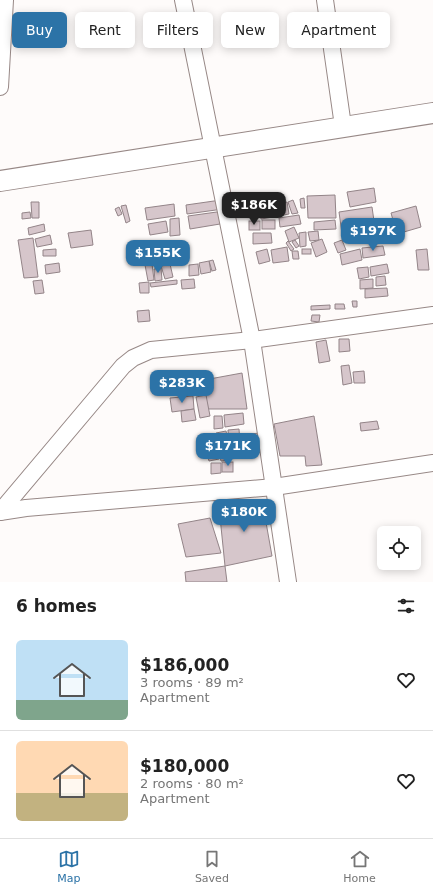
<!DOCTYPE html>
<html lang="en">
<head>
<meta charset="utf-8">
<style>
	:root { --surface:#fff; --page:#f6f6f6; --text:#222; --muted:#767676; --line:#e0e0e0; --accent:#2c73a7 }
	body { margin:0; font-family:"DejaVu Sans",sans-serif; background:var(--page); color:var(--text); height:100vh; display:flex; flex-direction:column; font-size:15px; white-space:nowrap }
	* { box-sizing:border-box; margin:0 }
	p { font-size:13px; color:var(--muted) }
	.icon { flex:none; width:22px; height:22px; fill:none; stroke:currentColor; stroke-width:2; stroke-linecap:round; stroke-linejoin:round }
	.map { position:relative; height:582px; overflow:hidden }
	.details { display:flex; flex-direction:column; background:var(--surface); flex:1 }
	.details>* { flex:none }
	.top-card { position:absolute; left:12px; top:12px; width:409px; height:36px; display:flex; gap:8px }
	.controls { position:absolute; left:377px; top:526px; display:grid; gap:8px }
	.controls a { display:grid; place-items:center; width:44px; height:44px; border-radius:6px; background:var(--surface); box-shadow:0 2px 10px #0003; font-size:20px }
	.price { position:absolute; translate:-50% -34px; padding:0 9px; border-radius:8px; background:var(--accent); color:#fff; font-size:13px; line-height:26px; filter:drop-shadow(0 1px 2px #0008) }
	.price::after { content:''; position:absolute; left:50%; top:24px; width:12px; height:9px; margin-left:-6px; background:inherit; clip-path:polygon(0 0,100% 0,50% 100%) }
	.price.on { background:#222; color:#fff }
	ul { padding:0; list-style:none }
	li { display:flex; align-items:center; gap:12px; height:100px; padding:0 16px }
	li+li { border-top:1px solid var(--line) }
	li span { display:grid; place-items:center; flex:none; width:112px; height:80px; border-radius:6px; color:#555 }
	li>.icon { margin-inline-start:auto }
	span .icon { width:48px; height:48px; fill:#fffc; stroke-width:1 }
	li b { font-size:17px }
	h2 { display:flex; justify-content:space-between; align-items:center; height:48px; padding:0 16px; font-size:17px }
	.pill { padding:0 14px; border-radius:6px; background:var(--surface); box-shadow:0 2px 10px #0003; font-size:14px; line-height:36px }
	.pill.on { background:var(--accent); color:#fff }
	.dock { display:flex; justify-content:space-around; align-items:center; height:56px; border-top:1px solid var(--line); background:var(--surface); font-size:11px; color:var(--muted) }
	.dock a { display:grid; justify-items:center; gap:2px }
	.dock .on { color:var(--accent) }
	.map>svg:first-child { display:block }
	.building { fill:#d6c6cb; stroke:#938488 }
	.lines { fill:none; stroke-linecap:round; stroke-linejoin:round }
	.minor-casing { stroke:#978886; stroke-width:18 }
	.tertiary-casing { stroke:#978886; stroke-width:22 }
	.minor { stroke:#fff; stroke-width:16 }
	.tertiary { stroke:#fff; stroke-width:20 }
</style>
</head>
<body>
<div class="map">
<svg width="433" height="582" viewBox="0 0 433 582">
	<rect width="100%" height="100%" fill="#fefbfa"/>
	<g class="building">
		<path d="M374,188l2,14 -26,5 -3,-15z"/>
		<path d="M335,195l1,23h-28l-1,-22z"/>
		<path d="M304,198l1,10h-4l-1,-9z"/>
		<path d="M221,200l2,9 -36,5 -1,-9z"/>
		<path d="M293,200l5,13 -6,1 -4,-12z"/>
		<path d="M31,202h8v16h-7z"/>
		<path d="M287,202l2,12 -11,2 -2,-12z"/>
		<path d="M174,204l1,12 -28,4 -2,-12z"/>
		<path d="M126,205l4,16 -4,2 -5,-17z"/>
		<path d="M271,205l2,12 -12,2 -2,-12z"/>
		<path d="M416,206l5,21 -24,7 -6,-21z"/>
		<path d="M119,207l3,7 -4,2 -3,-7z"/>
		<path d="M256,207l3,10 -7,2 -3,-10z"/>
		<path d="M372,207l4,28 -33,6 -4,-29z"/>
		<path d="M224,211l2,12 -36,6 -2,-13z"/>
		<path d="M30,212l1,6 -9,1v-6z"/>
		<path d="M299,215l2,9 -21,3 -1,-9z"/>
		<path d="M179,218l1,17 -10,1v-17z"/>
		<rect x="262" y="220" width="13" height="9"/>
		<path d="M335,220l1,9 -22,1v-8z"/>
		<path d="M166,221l2,11 -18,3 -2,-11z"/>
		<rect x="249" y="221" width="11" height="9"/>
		<path d="M391,222l2,7 -10,2 -1,-7z"/>
		<path d="M44,224l1,7 -16,4 -1,-7z"/>
		<path d="M294,227l5,11 -10,4 -4,-11z"/>
		<path d="M91,230l2,15 -22,3 -3,-15z"/>
		<path d="M318,231l1,9 -9,1 -2,-9z"/>
		<path d="M306,232v14l-6,1 -1,-14z"/>
		<path d="M253,233h18l1,10 -19,1z"/>
		<path d="M50,235l2,9 -15,3 -2,-8z"/>
		<path d="M33,238l5,39 -14,1 -6,-38z"/>
		<path d="M322,239l5,13 -11,5 -5,-14z"/>
		<path d="M295,240l4,6 -3,2 -4,-6z"/>
		<path d="M342,240l4,10 -8,3 -4,-10z"/>
		<path d="M288,241l6,8 -3,2 -5,-8z"/>
		<path d="M383,246l2,9 -22,3 -1,-10z"/>
		<path d="M287,247l2,14 -16,2 -2,-13z"/>
		<path d="M56,249v7h-13v-6z"/>
		<path d="M267,249l3,12 -11,3 -3,-12z"/>
		<rect x="302" y="249" width="9" height="5"/>
		<path d="M360,249l2,11 -20,5 -2,-11z"/>
		<path d="M427,249l2,21h-11l-2,-20z"/>
		<path d="M292,251h6l1,8h-6z"/>
		<path d="M213,260l3,10 -4,1 -3,-10z"/>
		<path d="M209,261l2,11 -10,2 -2,-11z"/>
		<path d="M59,263l1,9 -14,2 -1,-9z"/>
		<path d="M152,264l2,16 -6,1 -3,-16z"/>
		<path d="M170,264l3,13 -8,2 -4,-13z"/>
		<path d="M198,264l1,11 -10,1v-11z"/>
		<path d="M387,264l2,9 -18,3 -1,-9z"/>
		<path d="M368,267l1,10 -10,2 -2,-11z"/>
		<path d="M161,268l1,12 -7,1 -1,-12z"/>
		<path d="M385,276l1,9 -10,1v-9z"/>
		<path d="M194,279l1,9 -13,1 -1,-9z"/>
		<path d="M373,279v9l-13,1v-9z"/>
		<path d="M42,280l2,13 -9,1 -2,-13z"/>
		<path d="M177,280v4l-26,3 -1,-4z"/>
		<path d="M149,282v11h-9l-1,-10z"/>
		<path d="M387,288l1,8 -23,2v-9z"/>
		<path d="M352,301h5v6h-4z"/>
		<path d="M335,304h9l1,5h-10z"/>
		<path d="M330,305v4l-19,1v-4z"/>
		<path d="M149,310l1,11 -12,1 -1,-11z"/>
		<path d="M312,315h8l-1,7 -8,-1z"/>
		<path d="M339,339h10l1,12 -11,1z"/>
		<path d="M326,340l4,21 -11,2 -3,-21z"/>
		<path d="M349,365l3,18 -9,2 -2,-19z"/>
		<path d="M364,371l1,12h-11l-1,-11z"/>
		<path d="M242,373l5,36h-40l-3,-29z"/>
		<path d="M206,395l4,21 -10,2 -4,-21z"/>
		<path d="M193,396l1,13 -22,3 -2,-14z"/>
		<path d="M194,409l2,11 -14,2 -1,-11z"/>
		<path d="M243,413l1,11 -19,3 -1,-12z"/>
		<path d="M214,416h8l1,12 -9,1z"/>
		<path d="M314,416l8,49 -16,1 -1,-10h-25l-6,-32z"/>
		<path d="M377,421l2,8 -18,2 -1,-8z"/>
		<path d="M239,429l1,14 -11,1 -1,-14z"/>
		<path d="M226,431l2,10 -10,2 -2,-10z"/>
		<path d="M261,433l2,19 -12,1 -2,-19z"/>
		<path d="M216,444l3,15 -10,2 -4,-15z"/>
		<path d="M226,451l2,9 -7,1 -2,-9z"/>
		<rect x="222" y="462" width="11" height="10"/>
		<path d="M211,463h10v10l-10,1z"/>
		<path d="M262,500l10,56 -47,10 -6,-59z"/>
		<path d="M210,518l11,35 -35,4 -8,-33z"/>
		<path d="M225,566l2,16h-41l-1,-10z"/>
	</g>
	<g class="lines">
		<defs>
			<g id="minor">
				<path d="M183,0l69,340 36,242"/>
				<path d="M325,0l18,126"/>
				<path d="M0,87l5,-87"/>
				<path d="M0,512l123,-146 10,-8 18,-8 101,-10 181,-25"/>
				<path d="M0,512l26,-4 248,-21 159,-24"/>
			</g>
			<path id="tertiary" d="M0,181l433,-68"/>
		</defs>
		<use href="#minor" class="minor-casing"/>
		<use href="#tertiary" class="tertiary-casing"/>
		<use href="#minor" class="minor"/>
		<use href="#tertiary" class="tertiary"/>
	</g>
</svg>
<div class="controls">
<a><svg class="icon" aria-label="locate" viewBox="0 0 24 24"><circle cx="12" cy="12" r="6"/><path d="M12 2v4M12 18v4M2 12h4M18 12h4"/></svg></a>
</div>
<b class="price on" style="left:254px;top:226px">$186K</b>
<b class="price" style="left:373px;top:252px">$197K</b>
<b class="price" style="left:158px;top:274px">$155K</b>
<b class="price" style="left:182px;top:404px">$283K</b>
<b class="price" style="left:228px;top:467px">$171K</b>
<b class="price" style="left:244px;top:533px">$180K</b>
<div class="top-card">
<a class="pill on">Buy</a>
<a class="pill">Rent</a>
<a class="pill">Filters</a>
<a class="pill">New</a>
<a class="pill">Apartment</a>
</div>
</div>
<section class="details">
<h2>6 homes<svg class="icon" aria-label="filters" viewBox="0 0 24 24"><path d="M4 7h16M4 17h16"/><circle cx="9" cy="7" r="2"/><circle cx="15" cy="17" r="2"/></svg></h2>
<ul>
<li><span style="background:linear-gradient(#bfe0f5 75%,#7fa58c 0)"><svg class="icon" aria-label="home" viewBox="0 0 24 24"><path d="M3 11l9-7 9 7M6 9v11h12V9"/></svg></span><div><b>$186,000</b><p>3 rooms · 89 m²</p><p>Apartment</p></div><svg class="icon" aria-label="heart" viewBox="0 0 24 24"><path d="M12 20l-8-8c-3-5 5-10 8-4 3-6 11-1 8 4z"/></svg></li>
<li><span style="background:linear-gradient(#ffd9b3 65%,#c2b280 0)"><svg class="icon" aria-label="home" viewBox="0 0 24 24"><path d="M3 11l9-7 9 7M6 9v11h12V9"/></svg></span><div><b>$180,000</b><p>2 rooms · 80 m²</p><p>Apartment</p></div><svg class="icon" aria-label="heart" viewBox="0 0 24 24"><path d="M12 20l-8-8c-3-5 5-10 8-4 3-6 11-1 8 4z"/></svg></li>
</ul>
</section>
<nav class="dock">
<a class="on"><svg class="icon" aria-label="map" viewBox="0 0 24 24"><path d="M3 6l6-2 6 2 6-2v14l-6 2-6-2-6 2zM9 4v14M15 6v14"/></svg>Map</a>
<a><svg class="icon" aria-label="saved" viewBox="0 0 24 24"><path d="M7 4h10v16l-5-4-5 4z"/></svg>Saved</a>
<a><svg class="icon" aria-label="home" viewBox="0 0 24 24"><path d="M3 11l9-7 9 7M6 9v11h12V9"/></svg>Home</a>
</nav>
</body>
</html>
